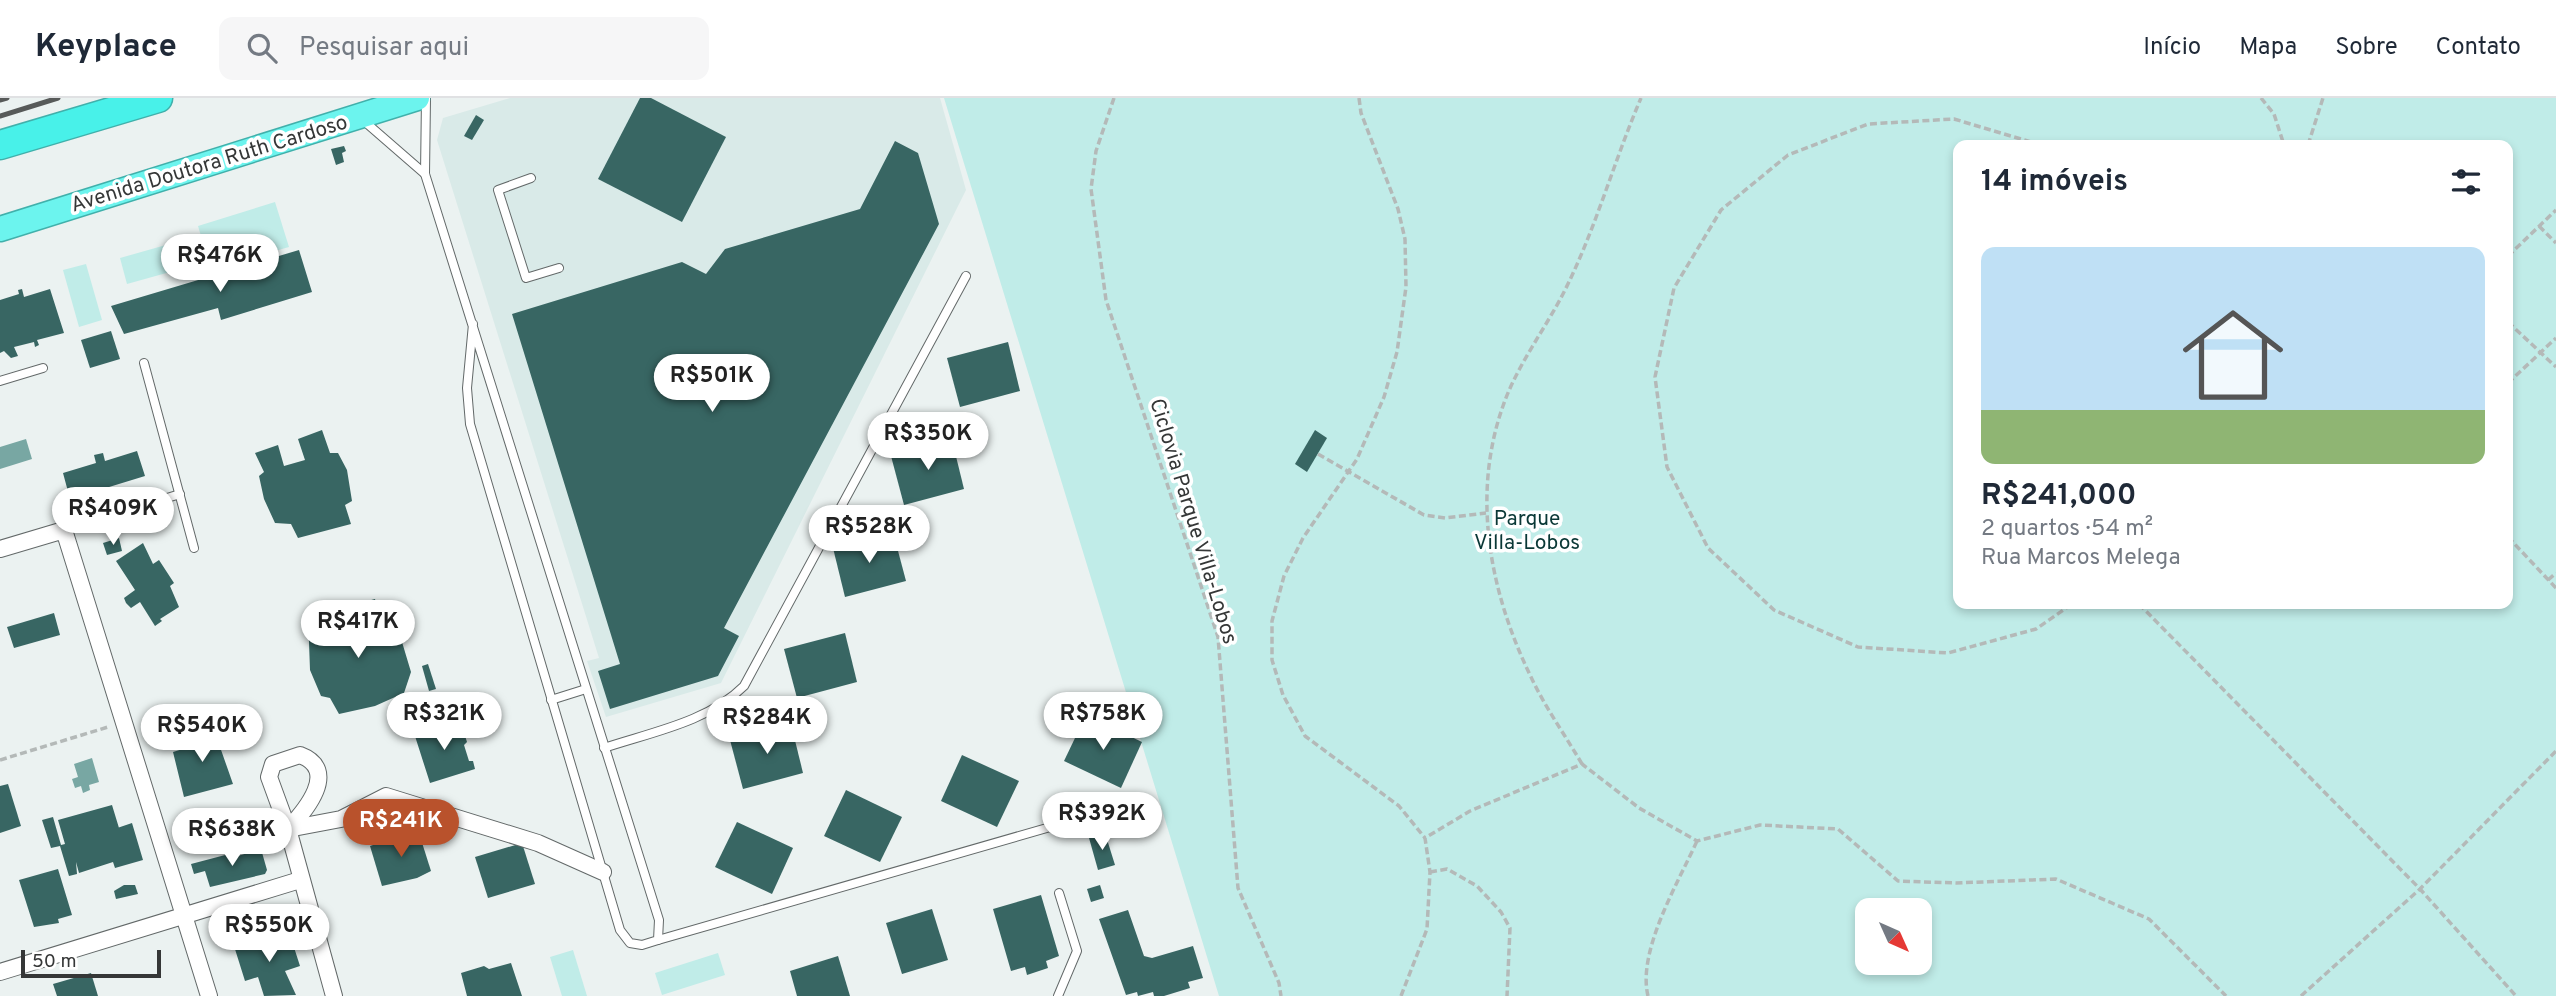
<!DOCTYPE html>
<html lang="pt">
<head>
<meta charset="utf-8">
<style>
	:root { --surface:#fff; --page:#f6f6f7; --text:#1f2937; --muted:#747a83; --line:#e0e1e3; --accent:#b9522c }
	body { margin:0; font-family:Overpass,sans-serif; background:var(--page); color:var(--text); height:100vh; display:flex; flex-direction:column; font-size:26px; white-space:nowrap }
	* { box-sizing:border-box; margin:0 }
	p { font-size:23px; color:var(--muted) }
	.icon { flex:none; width:38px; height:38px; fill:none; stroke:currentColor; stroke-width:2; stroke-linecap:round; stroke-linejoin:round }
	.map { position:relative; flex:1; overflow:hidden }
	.side { position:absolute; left:1953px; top:42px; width:560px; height:469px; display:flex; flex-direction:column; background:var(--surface); border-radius:14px; box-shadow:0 4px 10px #0003 }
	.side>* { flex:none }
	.needle { width:46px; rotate:135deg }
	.buttons { position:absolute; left:1855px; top:800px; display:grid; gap:14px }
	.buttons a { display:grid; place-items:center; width:77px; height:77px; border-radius:14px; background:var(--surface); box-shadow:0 4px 10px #0003; font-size:35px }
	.scale { position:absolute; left:21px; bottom:18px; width:140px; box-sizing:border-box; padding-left:7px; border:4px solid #353737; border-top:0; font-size:19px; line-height:24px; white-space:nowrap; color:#353737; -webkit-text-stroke:5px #fff; paint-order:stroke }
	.price { position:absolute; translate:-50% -60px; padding:0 16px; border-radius:24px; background:#fff; color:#222; font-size:23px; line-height:46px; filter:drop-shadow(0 2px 4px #0008) }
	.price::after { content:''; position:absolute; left:50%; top:42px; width:21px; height:16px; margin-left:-10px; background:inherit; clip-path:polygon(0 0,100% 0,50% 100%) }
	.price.selected { background:var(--accent); color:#fff }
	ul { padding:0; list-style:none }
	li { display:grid; align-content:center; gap:14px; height:371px; padding:0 28px }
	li+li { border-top:2px solid var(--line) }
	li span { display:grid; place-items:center; height:217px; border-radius:14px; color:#555 }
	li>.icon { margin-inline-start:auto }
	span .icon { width:126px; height:126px; fill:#fffc; stroke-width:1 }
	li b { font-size:30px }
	h2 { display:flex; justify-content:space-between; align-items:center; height:84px; padding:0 28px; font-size:30px }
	header { display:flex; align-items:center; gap:42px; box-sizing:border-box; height:98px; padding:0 35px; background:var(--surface); border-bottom:2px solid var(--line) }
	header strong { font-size:33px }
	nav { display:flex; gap:38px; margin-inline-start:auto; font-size:24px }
	.search { width:490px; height:63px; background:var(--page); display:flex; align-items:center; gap:18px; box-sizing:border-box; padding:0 24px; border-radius:14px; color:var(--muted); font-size:26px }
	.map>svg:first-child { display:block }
	.built { fill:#d9eae8 }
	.green { fill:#c0ece8; fill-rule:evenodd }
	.water { fill:#78a7a3 }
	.building { fill:#386663 }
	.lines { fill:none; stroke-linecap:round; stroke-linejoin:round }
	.service-casing { stroke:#636969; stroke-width:10 }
	.minor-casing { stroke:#636969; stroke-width:18 }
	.trunk-casing { stroke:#41b0ab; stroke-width:27 }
	.motorway-casing { stroke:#41b0ab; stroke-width:31 }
	.path { stroke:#b4b9b8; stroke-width:3.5; stroke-dasharray:7 3.5; stroke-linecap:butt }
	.service { stroke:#fff; stroke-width:8 }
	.minor { stroke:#fff; stroke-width:16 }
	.trunk { stroke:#6cf4ee; stroke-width:24 }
	.motorway { stroke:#48f1e9; stroke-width:28 }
	.rail { stroke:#575a59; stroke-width:5 }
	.labels { text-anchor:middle; stroke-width:7; stroke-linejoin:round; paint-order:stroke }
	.street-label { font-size:21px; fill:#353737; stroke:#fff }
	.park-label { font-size:21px; fill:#0a3836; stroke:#fff }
</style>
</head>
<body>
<header>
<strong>Keyplace</strong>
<div class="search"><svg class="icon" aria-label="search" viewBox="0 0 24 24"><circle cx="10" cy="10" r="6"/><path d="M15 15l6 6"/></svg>Pesquisar aqui</div>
<nav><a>Início</a><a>Mapa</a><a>Sobre</a><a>Contato</a></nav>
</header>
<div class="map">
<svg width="2556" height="898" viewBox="0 0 2556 898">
	<rect width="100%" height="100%" fill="#ebf2f1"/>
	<path class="built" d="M510,0h430l26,92 -245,493 -115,34 -19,-56 12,-3 -162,-518 6,-22z"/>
	<g class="green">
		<path d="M944,0h1612v898h-1337zM1958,47h550v459h-550zM1867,812h53v52h-53z"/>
		<path d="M275,104l14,45 -78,22 -13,-43z"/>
		<path d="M180,143l8,26 -61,17 -7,-26z"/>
		<path d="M86,166l16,56 -23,7 -16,-57z"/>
		<path d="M573,852l14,46h-25l-12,-39z"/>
		<path d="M718,855l7,22 -63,20 -7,-22z"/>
	</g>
	<g class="water">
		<path d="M26,341l6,20 -32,10v-22z"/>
		<path d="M92,660l7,24 -10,3 1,5 -7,3 -2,-7 -6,2 -3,-9 6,-2 -4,-13z"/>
	</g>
	<g class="building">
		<path d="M640,0h11l75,39 -44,85 -84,-43z"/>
		<path d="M476,17l8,5 -12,20 -8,-4z"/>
		<path d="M895,43l23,12 21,71 -215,404 15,8 -21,40 -108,33 -12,-38 22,-7 -108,-350 170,-52 24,12 19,-25 135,-40z"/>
		<path d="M344,48l2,5 -4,2 2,9 -8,3 -5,-16z"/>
		<path d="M299,152l13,42 -91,28 -3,-12 -94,26 -13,-28z"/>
		<path d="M22,191l2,8 26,-8 14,44 -27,7 2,5 -4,2 -1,-5 -20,5 4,9 -7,2 -7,-7 -4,2v-53l19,-6 -1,-4z"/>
		<path d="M111,233l9,28 -30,9 -9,-28z"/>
		<path d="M1008,244l12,49 -60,16 -13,-49z"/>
		<path d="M322,332l8,23h8l9,17 5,31 -7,4 6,19 -53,14 -7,-14 -16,-1 -11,-24 -5,-23 5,-4 -9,-19 23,-8 6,21 21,-6 -7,-21z"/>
		<path d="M1315,332l12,8 -20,34 -12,-8z"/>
		<path d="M952,342l12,49 -60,16 -13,-49z"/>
		<path d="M137,353l8,25 -75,23 -7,-26 33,-10 -2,-8 9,-2 2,8z"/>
		<path d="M893,434l13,49 -61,16 -12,-49z"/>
		<path d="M119,440l3,13 -15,4 -4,-12z"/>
		<path d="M143,445l10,21 6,-4 15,23 -4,3 9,21 -19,12 2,2 -7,5 -15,-24 -9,6 -5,-5 -2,-5 11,-8 -19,-29z"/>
		<path d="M375,501l5,17 10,3 12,23 9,30 -7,21 -29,13 -36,8 -9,-16 -9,-2 -11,-26 -2,-55 23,-1 10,18 8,-1 9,-7 -5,-19z"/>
		<path d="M54,515l6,22 -46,13 -7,-21z"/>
		<path d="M845,535l12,49 -60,16 -13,-49z"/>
		<path d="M428,566l8,25 -7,2 -7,-25z"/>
		<path d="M473,598l4,12 -10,3 -3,-11z"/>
		<path d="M1086,617l56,27 -21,46 -57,-27z"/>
		<path d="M460,622l7,22 -3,3 5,16h4l2,8 -45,14 -16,-50 4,-2 3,4z"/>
		<path d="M791,626l12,49 -60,16 -13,-49z"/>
		<path d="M213,629l20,57 -49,13 -11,-45 16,-5 -4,-11z"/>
		<path d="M962,657l57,26 -22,46 -56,-26z"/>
		<path d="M8,686l13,42 -21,7v-47z"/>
		<path d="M846,692l56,27 -22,45 -56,-26z"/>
		<path d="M112,707l7,23 -49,16 62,-21 11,37 -28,8 -2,-6 -34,11 -3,-11 1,12 -8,2 -9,-30 -9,2 -9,-28 11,-3 8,28 4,-1 -7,-24z"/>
		<path d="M737,724l56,26 -21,46 -57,-27z"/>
		<path d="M418,732l13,41 -14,7 -35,8 -12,-40z"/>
		<path d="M1105,735l10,32 -17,5 -9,-32z"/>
		<path d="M522,745l13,41 -47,14 -13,-41z"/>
		<path d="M261,751l6,21 -2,4 -55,13 -5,-16 -11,3 -3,-10 38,-10 2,4z"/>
		<path d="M58,771l14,46 -14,4 1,4 -25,4 -15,-47z"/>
		<path d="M124,787h11l3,9 -22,5 -2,-8z"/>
		<path d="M1100,787l4,13 -13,4 -4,-13z"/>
		<path d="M1041,797l18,61 -13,5 2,7 -21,7 -2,-8 -14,4 -18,-62z"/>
		<path d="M932,811l16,51 -46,14 -16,-51z"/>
		<path d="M1128,812l16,46 8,2 41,-12 10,32 -15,4 2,6 -26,8h-10l-1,-4 -15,4 -1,-4 -11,3 -27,-76z"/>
		<path d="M275,838l1,7 15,-5 9,28 -15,5 11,24 -32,1 -6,-19 -13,4 -11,-35z"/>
		<path d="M838,858l12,40h-53l-7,-25z"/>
		<path d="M511,865l11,33h-55l-6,-23 23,-7 5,3z"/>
		<path d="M91,875l7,23h-41l-4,-12z"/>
	</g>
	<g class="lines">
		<defs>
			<g id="service">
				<path d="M426,0l-1,76 234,746 -1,20 -16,5 -12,-2 -10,-13 -150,-506 -3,-36 6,-64"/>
				<path d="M364,23l61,53"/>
				<path d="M531,80l-33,12 28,88 33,-10"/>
				<path d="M144,265l50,185"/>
				<path d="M0,283l43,-13"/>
				<path d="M64,432l116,-36"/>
				<path d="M551,602l35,-11"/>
				<path d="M604,650c48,-16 104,-26 140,-62l222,-410"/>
				<path d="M658,842l486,-140"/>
				<path d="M1058,898l19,-45 -18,-58"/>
			</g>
			<g id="minor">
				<path d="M0,451l64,-19 145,466"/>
				<path d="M288,731c17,-18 52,-59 12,-74l-27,9 -4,13 19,52 46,167"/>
				<path d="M288,731l53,-10 45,-23 152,47 65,29"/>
				<path d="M0,874l300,-92"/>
			</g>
			<path id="trunk" d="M0,131l417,-131"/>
			<path id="motorway" d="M0,47l158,-47"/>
		</defs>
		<use href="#service" class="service-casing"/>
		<use href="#minor" class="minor-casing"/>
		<use href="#trunk" class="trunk-casing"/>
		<use href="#motorway" class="motorway-casing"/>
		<g class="path">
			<path d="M1114,0l-18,53 -5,38 15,111 112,337 20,251 41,95 2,13"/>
			<path d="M1359,0l2,15 37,96 7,30 1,48 -9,65 -13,45 -27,62 -54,79 -19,38 -12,45v39l11,35 22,41 94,70 26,32"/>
			<path d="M2261,0l13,16 10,31"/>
			<path d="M2041,47l-87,-26 -86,5 -80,31 -67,55 -47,78 -19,89 12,90 41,81 66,62 84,37 90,6 88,-24 36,-25"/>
			<path d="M2308,47l15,-47"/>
			<path d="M2539,128l17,17"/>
			<path d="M2508,158l48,-46"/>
			<path d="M2508,224l48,45"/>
			<path d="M2508,285l48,-45"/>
			<path d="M1318,356l106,61 21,3 41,-5"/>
			<path d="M2508,439l48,51"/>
			<path d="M2548,482l8,-7"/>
			<path d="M2139,506l281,285 96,107"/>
			<path d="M0,662l108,-33"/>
			<path d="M1582,666c-17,-29 -37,-57 -51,-87 -41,-84 -60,-181 -28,-271 14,-41 43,-78 62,-116 31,-62 49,-129 76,-192"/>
			<path d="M1430,774l17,-3 30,17 24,26 9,16 -3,68"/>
			<path d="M1401,898l26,-67 3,-57 -5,-34 45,-27 112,-47 57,44 58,33 63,-16 78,4 60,52 58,2 100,-4 93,40 77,77"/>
			<path d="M1648,898c-11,-45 30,-113 49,-155"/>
			<path d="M2301,898l119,-107 136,-138"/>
		</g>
		<use href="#service" class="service"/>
		<use href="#minor" class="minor"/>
		<use href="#trunk" class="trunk"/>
		<use href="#motorway" class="motorway"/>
		<g class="rail">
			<path d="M0,2l7,-2"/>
			<path d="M0,18l58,-18"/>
		</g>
	</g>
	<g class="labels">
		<g class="street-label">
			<text transform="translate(209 65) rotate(-17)" y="7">Avenida Doutora Ruth Cardoso</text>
			<text transform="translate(1194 423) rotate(73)" y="7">Ciclovia Parque Villa-Lobos</text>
		</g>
		<g class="park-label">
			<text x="1527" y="427">Parque<tspan x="1527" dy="24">Villa-Lobos</tspan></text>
		</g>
	</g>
</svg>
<div class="buttons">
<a><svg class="needle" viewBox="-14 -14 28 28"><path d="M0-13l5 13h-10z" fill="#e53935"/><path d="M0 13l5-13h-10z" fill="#747a83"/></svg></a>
</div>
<div class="scale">50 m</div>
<b class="price" style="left:220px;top:196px">R$476K</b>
<b class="price" style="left:712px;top:316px">R$501K</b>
<b class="price" style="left:928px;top:374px">R$350K</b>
<b class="price" style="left:113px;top:449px">R$409K</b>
<b class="price" style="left:869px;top:467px">R$528K</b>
<b class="price" style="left:358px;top:562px">R$417K</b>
<b class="price" style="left:444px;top:654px">R$321K</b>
<b class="price" style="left:1103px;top:654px">R$758K</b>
<b class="price" style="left:767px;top:658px">R$284K</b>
<b class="price" style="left:202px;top:666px">R$540K</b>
<b class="price" style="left:1102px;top:754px">R$392K</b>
<b class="price selected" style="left:401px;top:761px">R$241K</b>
<b class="price" style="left:232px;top:770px">R$638K</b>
<b class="price" style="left:269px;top:866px">R$550K</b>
<section class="side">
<h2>14 imóveis<svg class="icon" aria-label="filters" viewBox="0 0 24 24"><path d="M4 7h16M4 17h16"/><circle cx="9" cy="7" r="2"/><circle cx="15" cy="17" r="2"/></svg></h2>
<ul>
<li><span style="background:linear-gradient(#bfe0f5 75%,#8fb573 0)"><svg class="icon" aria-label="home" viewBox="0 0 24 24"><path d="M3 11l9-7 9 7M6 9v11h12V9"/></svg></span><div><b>R$241,000</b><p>2 quartos · 54 m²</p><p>Rua Marcos Melega</p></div></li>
</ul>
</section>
</div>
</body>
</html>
